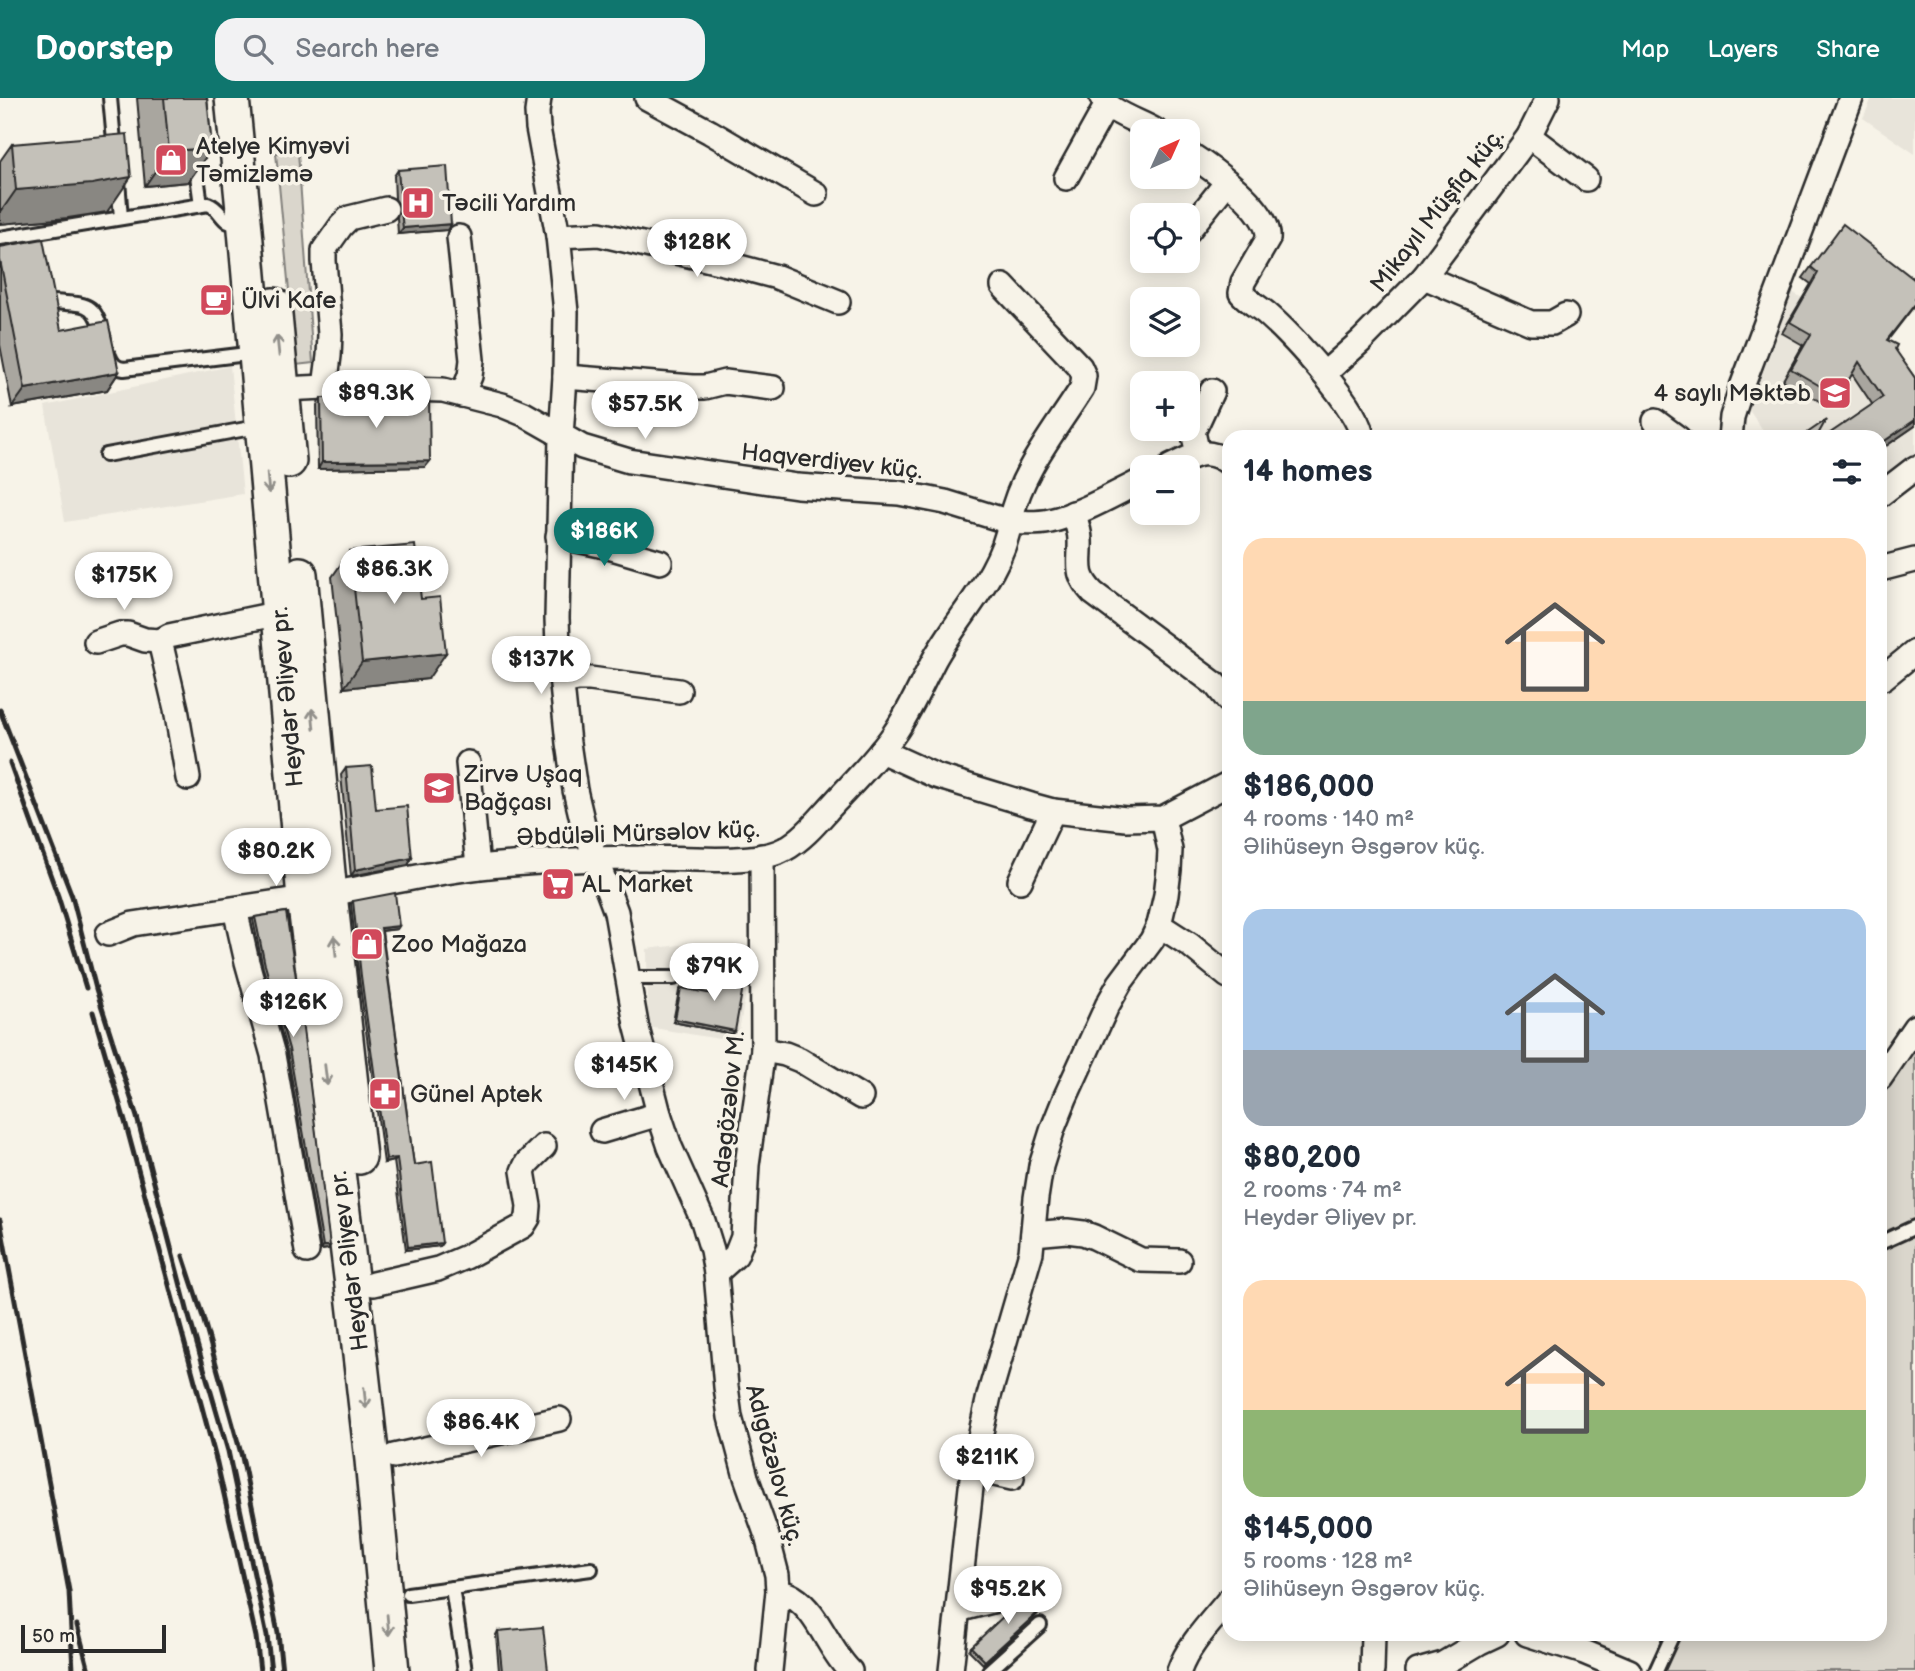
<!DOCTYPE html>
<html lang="en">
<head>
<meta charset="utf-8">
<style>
	:root { --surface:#fff; --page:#f2f2f3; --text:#1f2937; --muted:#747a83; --accent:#0f766e }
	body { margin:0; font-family:"Balsamiq Sans",sans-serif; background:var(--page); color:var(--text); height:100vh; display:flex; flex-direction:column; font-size:26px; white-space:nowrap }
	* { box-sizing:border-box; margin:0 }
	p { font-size:23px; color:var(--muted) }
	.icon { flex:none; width:38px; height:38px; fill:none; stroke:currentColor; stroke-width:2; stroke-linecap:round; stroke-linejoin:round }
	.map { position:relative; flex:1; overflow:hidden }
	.sheet { position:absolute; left:1222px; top:332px; width:665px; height:1211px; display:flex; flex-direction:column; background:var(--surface); border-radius:21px; box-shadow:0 4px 18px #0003 }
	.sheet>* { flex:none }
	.needle { width:46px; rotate:45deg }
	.fabs { position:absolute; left:1130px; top:21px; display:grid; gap:14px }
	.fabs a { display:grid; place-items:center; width:70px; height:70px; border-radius:14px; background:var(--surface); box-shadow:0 4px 18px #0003; font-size:35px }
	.scale { position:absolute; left:21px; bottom:18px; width:145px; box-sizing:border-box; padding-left:7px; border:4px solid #2b2b2b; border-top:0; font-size:19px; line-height:24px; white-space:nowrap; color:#2b2b2b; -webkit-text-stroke:5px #f7f3e8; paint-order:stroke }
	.price { position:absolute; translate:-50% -60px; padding:0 16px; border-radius:24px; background:#fff; color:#222; font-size:23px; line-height:46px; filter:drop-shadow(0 2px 4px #0008) }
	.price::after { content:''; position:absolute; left:50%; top:42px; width:21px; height:16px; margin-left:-10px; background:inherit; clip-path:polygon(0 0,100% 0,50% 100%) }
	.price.selected { background:var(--accent); color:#fff }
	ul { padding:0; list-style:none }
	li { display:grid; align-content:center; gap:14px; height:371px; padding:0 21px }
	li span { display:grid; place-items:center; height:217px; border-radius:21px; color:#555 }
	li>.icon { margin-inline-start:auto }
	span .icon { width:126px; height:126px; fill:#fffc; stroke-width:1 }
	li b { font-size:30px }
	h2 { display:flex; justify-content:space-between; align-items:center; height:84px; padding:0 21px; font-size:30px }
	header { display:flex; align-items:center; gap:42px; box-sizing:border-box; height:98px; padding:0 35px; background:var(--accent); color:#fff }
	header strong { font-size:33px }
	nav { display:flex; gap:38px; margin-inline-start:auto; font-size:24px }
	.search { width:490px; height:63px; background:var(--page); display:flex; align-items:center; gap:18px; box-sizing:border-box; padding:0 24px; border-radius:21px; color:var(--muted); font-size:26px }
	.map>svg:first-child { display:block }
	.built { fill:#e8e4da }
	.green { fill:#dad6cc; stroke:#82807c; stroke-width:2 }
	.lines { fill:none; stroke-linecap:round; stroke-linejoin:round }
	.service-casing { stroke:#2b2b2b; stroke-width:18 }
	.minor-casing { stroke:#2b2b2b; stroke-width:28 }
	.secondary-casing { stroke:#2b2b2b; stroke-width:38 }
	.service { stroke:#f7f3e8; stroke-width:12 }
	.minor { stroke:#f7f3e8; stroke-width:23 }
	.secondary { stroke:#f7f3e8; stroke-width:33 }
	.rail { stroke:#2b2b2b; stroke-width:5 }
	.wall { fill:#a9a69f; stroke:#2b2b2b; stroke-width:2 }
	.shaded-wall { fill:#898782; stroke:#2b2b2b; stroke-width:2 }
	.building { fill:#c4c1b9; stroke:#2b2b2b; stroke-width:2 }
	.oneway { stroke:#918f8a }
	.labels { text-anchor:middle; stroke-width:7; stroke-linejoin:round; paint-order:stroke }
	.poi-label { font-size:24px; fill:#2b2b2b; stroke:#f7f3e8; text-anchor:start }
	.street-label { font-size:24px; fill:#2b2b2b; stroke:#f7f3e8 }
</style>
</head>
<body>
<header>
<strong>Doorstep</strong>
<div class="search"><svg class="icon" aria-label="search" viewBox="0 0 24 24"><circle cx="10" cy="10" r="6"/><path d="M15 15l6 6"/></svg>Search here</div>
<nav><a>Map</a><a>Layers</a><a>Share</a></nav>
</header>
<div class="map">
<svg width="1915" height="1573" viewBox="0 0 1915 1573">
	<rect width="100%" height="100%" fill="#f7f3e8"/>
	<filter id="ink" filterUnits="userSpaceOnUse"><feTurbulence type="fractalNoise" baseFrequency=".0143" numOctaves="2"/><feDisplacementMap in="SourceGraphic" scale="14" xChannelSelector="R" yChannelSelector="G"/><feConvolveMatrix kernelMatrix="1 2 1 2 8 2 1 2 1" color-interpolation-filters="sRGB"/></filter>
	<g filter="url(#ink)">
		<g class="built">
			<path d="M1872,0h43v56l-52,-36z"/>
			<path d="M1792,194l107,63 16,21v79l-35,24v-41l-113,-1 -18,-27z"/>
			<path d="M230,268l13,128 -178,28 -20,-116z"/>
			<path d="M680,847l71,20 -14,77 -89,-15 -1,-78z"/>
		</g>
		<g class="green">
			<path d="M298,54l15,211 -17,2 -20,-212z"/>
			<path d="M1915,946v627h-251l15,-36 201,-1v-543z"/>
		</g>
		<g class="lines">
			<defs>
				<g id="service">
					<path d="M110,0l5,54"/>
					<path d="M194,55l7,52"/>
					<path d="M118,82l3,38"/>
					<path d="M0,140l208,-34c16,6 13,23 33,19"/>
					<path d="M53,204c36,3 41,-1 51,37"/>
					<path d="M109,258c3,8 7,12 15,13l131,-16"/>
					<path d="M106,357l156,-29"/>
					<path d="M628,880h46"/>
					<path d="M1880,1145l35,-16"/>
					<path d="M452,1490l13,83"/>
					<path d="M408,1496l183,-25"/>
					<path d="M989,1573l51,-46"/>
					<path d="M1656,1573l17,-37"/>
				</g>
				<g id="minor">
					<path d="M539,0l-2,14 1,16 20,108 8,76 -1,65 -4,59 -4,182 1,29 10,96 7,47 8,34 33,88 20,112 23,90 11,33 33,74 9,29 4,23 10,114 4,30 16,60 21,59 10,39 1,16 -8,80"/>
					<path d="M647,0l63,34 106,62"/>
					<path d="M1102,0c8,15 38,23 54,33"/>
					<path d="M1529,38l57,43"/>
					<path d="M1188,55c22,14 84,58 80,86l-25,43 -2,11c7,8 16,13 25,20 23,20 95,96 96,125"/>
					<path d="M1066,80l40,-72"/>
					<path d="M1188,133l39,-49"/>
					<path d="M558,138l41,-2 133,31 45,12 61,25"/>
					<path d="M459,139l13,123 -2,16 -8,19"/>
					<path d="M1424,179l107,46h21l14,-8"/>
					<path d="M1324,276l37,-33 63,-64 105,-141 19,-38"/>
					<path d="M565,279l128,10h12l20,-5 48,6"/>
					<path d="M325,289l4,-31 1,-22 -6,-73v-11l17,-24 8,-8 37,-9"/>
					<path d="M283,291l42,-2 118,3 59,15 22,9 58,33 47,14 168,25 102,7 46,9 65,20c10,-50 45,-91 72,-134l2,-12 -4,-9 -77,-81"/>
					<path d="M1655,323l23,17"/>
					<path d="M1730,340l2,-21 8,-25 111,-294"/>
					<path d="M1198,356l-5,-22 19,-41"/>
					<path d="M1170,369c24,-11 34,-21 58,-5"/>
					<path d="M1880,397l35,-27"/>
					<path d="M1073,415c3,8 7,18 7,27 1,25 -6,33 13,53l122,91 13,16"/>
					<path d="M558,438l47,10 55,16"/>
					<path d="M1880,471l35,-9"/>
					<path d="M96,544l24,-8h8l17,6 15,1"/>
					<path d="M1883,580l32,-26"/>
					<path d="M562,584l16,-3h12l89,12"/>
					<path d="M881,653l55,25 95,29 22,6 73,8 37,-1 65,-34"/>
					<path d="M468,665l10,104"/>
					<path d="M188,680l-12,-69 -16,-68 9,-5 111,-23"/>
					<path d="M1020,783l33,-70"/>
					<path d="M330,796c60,-11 121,-26 182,-30 42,-3 84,-6 127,-6 36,-1 117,8 146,-9 20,-11 35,-31 50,-47 20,-22 42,-43 59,-68 16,-23 27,-49 40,-74 25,-46 67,-85 76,-138 13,1 27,2 40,-1 31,-7 64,-27 93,-41"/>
					<path d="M235,811l12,53 26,93 34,196"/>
					<path d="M1159,827l31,20 38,31"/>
					<path d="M108,836l25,-10 171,-26"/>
					<path d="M763,952l22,4 15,6 61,37"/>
					<path d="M1880,980l35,-51"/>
					<path d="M602,1033l57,-17"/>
					<path d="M1033,1136l34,-3 16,2 11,4 47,23 38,1"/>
					<path d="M716,1175l20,-18 7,-18 4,-72 16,-115 -1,-194"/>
					<path d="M373,1186l65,-15 28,-12 57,-31 5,-8 1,-12 -6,-35 4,-8 17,-17"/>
					<path d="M394,1358l165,-37"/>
					<path d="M973,1371l39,9"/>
					<path d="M778,1493c5,2 11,3 15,6 25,15 36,54 57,74"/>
					<path d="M958,1512l42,-11"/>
					<path d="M1527,1536l57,18 45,19"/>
					<path d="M951,1573l22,-202 16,-73 42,-144 5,-54 5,-32 12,-38 12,-30 42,-92 13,-23 32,-43 7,-15 7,-30 3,-25 1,-20 -7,-32"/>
					<path d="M1179,1573c9,-26 32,-49 49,-70"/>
					<path d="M1372,1573l1,-37"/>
					<path d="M1418,1573l25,-7 37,-22 17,-8"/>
				</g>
				<g id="secondary">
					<path d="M232,0l13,132 59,668 48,387 20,175 20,211"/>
					<path d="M274,207l15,156"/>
					<path d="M300,476l30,320 29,263"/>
				</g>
			</defs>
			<use href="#service" class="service-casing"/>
			<use href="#minor" class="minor-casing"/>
			<use href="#secondary" class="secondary-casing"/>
			<use href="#service" class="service"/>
			<use href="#minor" class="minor"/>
			<use href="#secondary" class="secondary"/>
			<g class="rail">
				<path d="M0,612l72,186 24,93 41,128 51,196 40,138 39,185 4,35"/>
				<path d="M10,665l48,133 28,92"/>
				<path d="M93,914l33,113 91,338 39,174 4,34"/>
				<path d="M0,1122l69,371 4,80"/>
				<path d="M183,1158l19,58 40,143 36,176 4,38"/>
				<path d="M77,1527l12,46"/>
			</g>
		</g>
		<g class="wall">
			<path d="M137,0h70l5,50 -24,34 -43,4z"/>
			<path d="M12,46l95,68 -39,6 -68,6v-63z"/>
			<path d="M398,72l49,60 -49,4 -1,-17 3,-11 -5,-7 -1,-23z"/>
			<path d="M0,149l61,83 58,42 -12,18 -95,17 -12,-62z"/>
			<path d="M1811,169l104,13v25l-27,35 27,38v48l-35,24 -8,-46 -20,-30 -21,34 -48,-28 20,-35 -21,-12 29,-49 -8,-6z"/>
			<path d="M321,300l109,63 -5,6 -107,2 -1,-64z"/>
			<path d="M350,453l78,128 -84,9 -12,-111z"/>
			<path d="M346,670l66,90 -4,7 -57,11 -10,-101z"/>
			<path d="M353,803l46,25 -2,3 -15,2 32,234 26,81 -34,4 -12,-89 -10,2 -25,-184 -8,-75z"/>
			<path d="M286,814l42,337 -7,1 -34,-198 -24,-84 -10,-48 2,-3z"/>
			<path d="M717,872l15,64 -59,-12 6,-31 2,-3 30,6 4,-21z"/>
			<path d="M1044,1509l-61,57 -14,-14 2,-3z"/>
			<path d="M498,1533l50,40h-49l-3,-36z"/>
		</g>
		<g class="shaded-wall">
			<path d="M212,50l-24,34 -43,4 24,-35z"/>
			<path d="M131,79l-24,35 -39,6 -68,6v-11l16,-23z"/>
			<path d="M451,126l-4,6 -49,4 5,-6z"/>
			<path d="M119,274l-12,18 -95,17 13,-18z"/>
			<path d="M1915,322v6l-35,24v-6z"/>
			<path d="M430,363l-5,6 -107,2 4,-7z"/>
			<path d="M446,555l-18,26 -84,9 18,-26z"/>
			<path d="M412,760l-4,7 -57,11 4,-6z"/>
			<path d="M399,828l-2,3 -18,2 2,-3z"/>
			<path d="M675,921l60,12 -3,3 -59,-12z"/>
			<path d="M397,1060l-3,3 -10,2 2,-4z"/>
			<path d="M442,1145l-2,3 -34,4 2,-3z"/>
			<path d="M323,1148h7l-2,3 -7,1z"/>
			<path d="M1044,1509l-2,3 -59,54 2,-3z"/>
		</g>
		<g class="building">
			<path d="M164,0h43l5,50 -43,3z"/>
			<path d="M127,36l4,43 -39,7 -76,6 -4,-46z"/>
			<path d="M447,68l4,58 -48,4 -2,-17 3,-11 -4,-7 -2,-23z"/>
			<path d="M1843,126l72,56v24l-28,36 10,5 -2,4 20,29v42l-35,24v-6h-57l60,-41 -24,-35 -20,35 -48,-28 20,-35 -21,-12 28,-49 -7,-6z"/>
			<path d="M43,141l18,91 47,-9 11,51 -94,17 -25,-129v-13z"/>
			<path d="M429,299l1,64 -108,1 -1,-64z"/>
			<path d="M1826,322l-10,18h-16z"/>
			<path d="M415,447l6,54 19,-2 6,56 -84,9 -12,-111z"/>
			<path d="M372,668l4,43 31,-3 5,52 -57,12 -9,-102z"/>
			<path d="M395,795l4,33 -18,2 33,237 18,-3 10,81 -34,4 -11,-89 -11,1 -25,-183 -8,-75z"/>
			<path d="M286,814l13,85 31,249h-7l-34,-197 -24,-84 -10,-48z"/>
			<path d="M717,872l28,5 -10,56 -60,-12 6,-31 32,6z"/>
			<path d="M1029,1494l15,15 -59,54 -14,-14z"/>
			<path d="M543,1529l5,44h-46l-4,-40z"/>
		</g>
		<defs><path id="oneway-shaft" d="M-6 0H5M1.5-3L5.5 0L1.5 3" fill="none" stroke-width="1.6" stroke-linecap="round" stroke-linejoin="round" transform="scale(1.75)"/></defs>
		<g class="oneway">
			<use href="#oneway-shaft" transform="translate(278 248) rotate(-96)"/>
			<use href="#oneway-shaft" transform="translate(268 385) rotate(85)"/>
			<use href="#oneway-shaft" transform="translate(313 621) rotate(-95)"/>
			<use href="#oneway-shaft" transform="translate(335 848) rotate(-96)"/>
			<use href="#oneway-shaft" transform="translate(326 977) rotate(83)"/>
			<use href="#oneway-shaft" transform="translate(365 1300) rotate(84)"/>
			<use href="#oneway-shaft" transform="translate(388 1527) rotate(85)"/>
		</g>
	</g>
	<defs>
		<symbol id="shop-square" viewBox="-11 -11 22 22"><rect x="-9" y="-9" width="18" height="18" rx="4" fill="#d1495b" stroke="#f7f3e8"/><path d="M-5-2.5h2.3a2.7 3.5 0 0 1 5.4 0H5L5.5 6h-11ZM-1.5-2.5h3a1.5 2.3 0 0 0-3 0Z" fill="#fff"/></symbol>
		<symbol id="hospital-square" viewBox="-11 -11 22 22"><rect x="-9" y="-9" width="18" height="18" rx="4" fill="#d1495b" stroke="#f7f3e8"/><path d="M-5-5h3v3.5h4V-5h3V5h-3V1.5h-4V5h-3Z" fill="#fff"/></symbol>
		<symbol id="cafe-square" viewBox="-11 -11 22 22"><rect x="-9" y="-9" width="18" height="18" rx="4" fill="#d1495b" stroke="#f7f3e8"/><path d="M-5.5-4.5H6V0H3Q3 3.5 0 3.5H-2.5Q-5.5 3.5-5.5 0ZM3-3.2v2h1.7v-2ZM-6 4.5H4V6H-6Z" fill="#fff"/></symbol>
		<symbol id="school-square" viewBox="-11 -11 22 22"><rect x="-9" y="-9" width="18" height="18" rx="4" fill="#d1495b" stroke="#f7f3e8"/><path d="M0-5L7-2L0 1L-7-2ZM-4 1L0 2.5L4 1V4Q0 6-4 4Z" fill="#fff"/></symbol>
		<symbol id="supermarket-square" viewBox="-11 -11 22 22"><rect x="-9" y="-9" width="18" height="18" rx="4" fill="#d1495b" stroke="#f7f3e8"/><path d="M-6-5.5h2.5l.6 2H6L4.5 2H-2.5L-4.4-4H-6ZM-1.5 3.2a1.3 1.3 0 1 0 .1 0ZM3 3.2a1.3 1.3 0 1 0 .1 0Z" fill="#fff"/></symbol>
		<symbol id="pharmacy-square" viewBox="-11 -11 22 22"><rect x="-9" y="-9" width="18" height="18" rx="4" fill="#d1495b" stroke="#f7f3e8"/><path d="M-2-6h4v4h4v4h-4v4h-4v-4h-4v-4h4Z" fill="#fff"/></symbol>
	</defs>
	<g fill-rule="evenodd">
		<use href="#shop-square" x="152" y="43" width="38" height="38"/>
		<use href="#hospital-square" x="399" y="86" width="38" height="38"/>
		<use href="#cafe-square" x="197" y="183" width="38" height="38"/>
		<use href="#school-square" x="1816" y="276" width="38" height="38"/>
		<use href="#school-square" x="420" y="671" width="38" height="38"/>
		<use href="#supermarket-square" x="539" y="767" width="38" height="38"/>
		<use href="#shop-square" x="348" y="827" width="38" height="38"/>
		<use href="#pharmacy-square" x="366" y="977" width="38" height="38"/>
	</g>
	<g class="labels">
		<g class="poi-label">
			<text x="196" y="56">Atelye Kimyəvi<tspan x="196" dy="28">Təmizləmə</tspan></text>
			<text x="442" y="113">Təcili Yardım</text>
			<text x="241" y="210">Ülvi Kafe</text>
			<text x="1811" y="303" text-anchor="end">4 saylı Məktəb</text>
			<text x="464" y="684">Zirvə Uşaq<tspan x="464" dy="28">Bağçası</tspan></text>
			<text x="582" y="794">AL Market</text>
			<text x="392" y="854">Zoo Mağaza</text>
			<text x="410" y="1004">Günel Aptek</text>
		</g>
		<g class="street-label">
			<text transform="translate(1437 112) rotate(-52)" y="8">Mikayıl Müşfiq küç.</text>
			<text transform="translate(832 363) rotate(6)" y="8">Haqverdiyev küç.</text>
			<text transform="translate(287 599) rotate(-95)" y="8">Heydər Əliyev pr.</text>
			<text transform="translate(638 735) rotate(-2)" y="8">Əbdüləli Mürsəlov küç.</text>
			<text transform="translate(728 1011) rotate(-84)" y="8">Adəgözəlov M.</text>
			<text transform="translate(349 1163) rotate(-97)" y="8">Heydər Əliyev pr.</text>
			<text transform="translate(775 1367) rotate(75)" y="8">Adıgözəlov küç.</text>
		</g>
	</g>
</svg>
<div class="fabs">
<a><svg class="needle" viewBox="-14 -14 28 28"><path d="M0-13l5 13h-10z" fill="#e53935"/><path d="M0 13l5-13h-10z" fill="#747a83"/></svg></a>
<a><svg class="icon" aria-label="locate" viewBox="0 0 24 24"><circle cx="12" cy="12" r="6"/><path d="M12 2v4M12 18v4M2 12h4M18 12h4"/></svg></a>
<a><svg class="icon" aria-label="layers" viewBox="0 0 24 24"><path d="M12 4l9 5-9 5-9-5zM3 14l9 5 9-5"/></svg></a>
<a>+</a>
<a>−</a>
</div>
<div class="scale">50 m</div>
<b class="price" style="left:697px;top:181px">$128K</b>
<b class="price" style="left:376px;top:332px">$89.3K</b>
<b class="price" style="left:645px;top:343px">$57.5K</b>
<b class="price selected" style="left:604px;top:470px">$186K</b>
<b class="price" style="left:394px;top:508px">$86.3K</b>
<b class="price" style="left:124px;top:514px">$175K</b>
<b class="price" style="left:541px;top:598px">$137K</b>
<b class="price" style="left:276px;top:790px">$80.2K</b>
<b class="price" style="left:714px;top:905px">$79K</b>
<b class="price" style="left:293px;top:941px">$126K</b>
<b class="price" style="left:624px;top:1004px">$145K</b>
<b class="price" style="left:481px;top:1361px">$86.4K</b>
<b class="price" style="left:987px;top:1396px">$211K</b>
<b class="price" style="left:1008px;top:1528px">$95.2K</b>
<section class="sheet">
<h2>14 homes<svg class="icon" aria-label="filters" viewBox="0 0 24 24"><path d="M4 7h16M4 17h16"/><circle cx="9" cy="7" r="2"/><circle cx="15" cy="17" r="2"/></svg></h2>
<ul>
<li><span style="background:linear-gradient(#ffd9b3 75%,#7fa58c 0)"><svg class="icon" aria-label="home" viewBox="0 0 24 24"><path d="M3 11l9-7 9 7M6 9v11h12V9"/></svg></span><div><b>$186,000</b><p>4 rooms · 140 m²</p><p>Əlihüseyn Əsgərov küç.</p></div></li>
<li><span style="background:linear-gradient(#a9c7e8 65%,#9aa5b1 0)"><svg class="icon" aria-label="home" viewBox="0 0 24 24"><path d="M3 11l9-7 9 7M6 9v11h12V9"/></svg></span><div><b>$80,200</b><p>2 rooms · 74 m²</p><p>Heydər Əliyev pr.</p></div></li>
<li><span style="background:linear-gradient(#ffd9b3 60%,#8fb573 0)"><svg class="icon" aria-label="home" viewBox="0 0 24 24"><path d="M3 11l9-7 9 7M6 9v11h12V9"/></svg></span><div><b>$145,000</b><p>5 rooms · 128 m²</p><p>Əlihüseyn Əsgərov küç.</p></div></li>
</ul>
</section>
</div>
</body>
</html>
